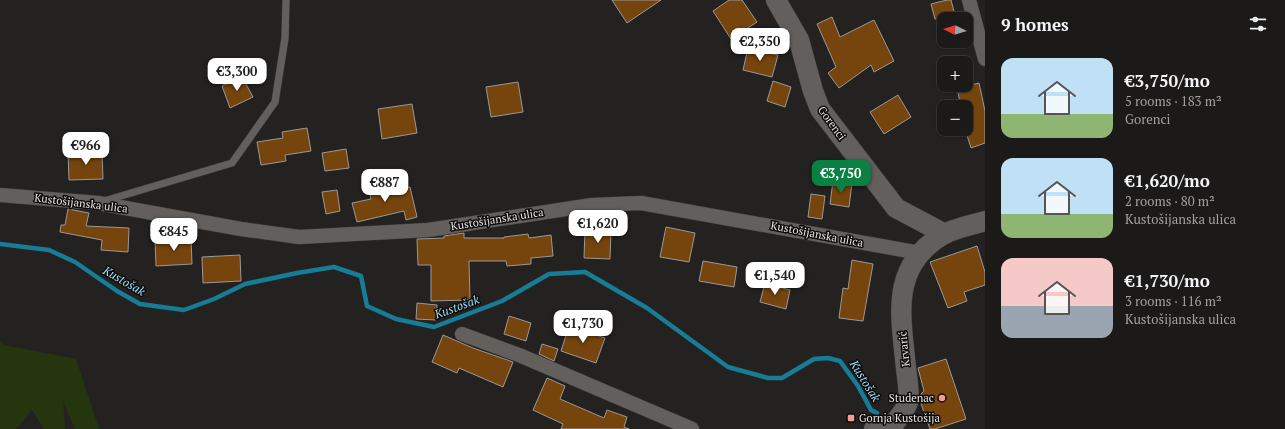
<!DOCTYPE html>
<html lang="en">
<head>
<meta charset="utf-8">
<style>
	:root { --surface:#1b1a19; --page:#242322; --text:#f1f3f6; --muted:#a0a1a2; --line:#393838; --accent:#0b8043 }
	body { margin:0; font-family:"PT Serif",serif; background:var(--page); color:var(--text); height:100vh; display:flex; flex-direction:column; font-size:15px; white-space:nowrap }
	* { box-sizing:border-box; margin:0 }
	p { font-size:13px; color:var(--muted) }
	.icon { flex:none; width:22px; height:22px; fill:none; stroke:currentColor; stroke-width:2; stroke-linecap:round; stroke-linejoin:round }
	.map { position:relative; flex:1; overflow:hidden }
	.drawer { display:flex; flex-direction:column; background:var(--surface); width:300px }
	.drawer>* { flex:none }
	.needle { width:26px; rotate:275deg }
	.fabs { position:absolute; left:937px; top:12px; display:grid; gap:8px }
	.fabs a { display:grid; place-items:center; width:36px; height:36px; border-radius:8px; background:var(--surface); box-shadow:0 1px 3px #0004,0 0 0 1px var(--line); font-size:20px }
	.price { position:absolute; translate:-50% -34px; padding:0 9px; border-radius:8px; background:#fff; color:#222; font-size:13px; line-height:26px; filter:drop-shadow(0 1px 2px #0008) }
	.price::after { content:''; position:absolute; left:50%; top:24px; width:12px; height:9px; margin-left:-6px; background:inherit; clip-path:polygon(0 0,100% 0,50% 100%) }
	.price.active { background:var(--accent); color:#fff }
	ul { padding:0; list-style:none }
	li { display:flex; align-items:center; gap:12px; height:100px; padding:0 16px }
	li span { display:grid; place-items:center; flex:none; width:112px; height:80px; border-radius:12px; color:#555 }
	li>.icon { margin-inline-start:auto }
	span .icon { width:48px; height:48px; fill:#fffc; stroke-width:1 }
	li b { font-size:17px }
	h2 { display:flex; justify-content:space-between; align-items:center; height:48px; padding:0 16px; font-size:17px }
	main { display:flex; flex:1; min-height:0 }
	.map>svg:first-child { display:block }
	.green { fill:#25360f }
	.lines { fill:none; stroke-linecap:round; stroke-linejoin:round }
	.stream { stroke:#177c96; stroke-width:4.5 }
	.building { fill:#76450e; stroke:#9b9896 }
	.lane-casing { stroke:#423f3f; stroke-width:8 }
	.street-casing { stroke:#423f3f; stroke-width:15 }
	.secondary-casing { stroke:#423f3f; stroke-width:21 }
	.lane { stroke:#625f5d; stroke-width:7 }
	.street { stroke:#625f5d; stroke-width:14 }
	.secondary { stroke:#625f5d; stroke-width:20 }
	.poi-dot { fill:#f59b96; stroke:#0d0c0b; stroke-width:1.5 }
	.labels { text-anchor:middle; stroke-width:3; stroke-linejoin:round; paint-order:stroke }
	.street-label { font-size:11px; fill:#e7e5e4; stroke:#0d0c0b }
	.poi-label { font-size:11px; fill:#e7e5e4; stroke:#0d0c0b; text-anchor:end }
	.water-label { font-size:12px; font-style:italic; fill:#9cdff6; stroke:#0d0c0b }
</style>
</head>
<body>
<main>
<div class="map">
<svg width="985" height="429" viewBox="0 0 985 429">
	<rect width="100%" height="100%" fill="#242221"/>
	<path class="green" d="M0,342l4,3 72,14 23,70h-24l-12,-28 2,28h-21l-12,-19 -16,19h-16z"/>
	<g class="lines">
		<path class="stream" d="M0,244l49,6 26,12 42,29 23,13 44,6 30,-11 31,-15 52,-11 37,-6 27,9 6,30 29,13 38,8 68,-26 47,-27 36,-2 62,36 81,59 40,11h14l32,-19 14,-1 12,3 18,25 13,24 6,3"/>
	</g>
	<g class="building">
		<path d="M612,0h49l-34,23z"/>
		<path d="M729,0h13l15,22 -26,17 -18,-28z"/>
		<path d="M947,0h4l5,19h-21l-4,-15z"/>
		<path d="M832,17l8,20 34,-17 20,41 -20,11 -3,-7 -32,23 -11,-15 8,-6 -19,-43z"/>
		<path d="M748,48l30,7 -6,22 -29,-7z"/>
		<path d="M241,75l12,22 -23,11 -8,-22z"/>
		<path d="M773,81l18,6 -6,20 -18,-6z"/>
		<path d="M518,82l5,30 -32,5 -5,-30z"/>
		<path d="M979,83l6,28v32l-14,5 -6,-19h1v-22h-5l-4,-19z"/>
		<path d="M898,95l13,22 -27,17 -14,-22z"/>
		<path d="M412,104l5,29 -35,6 -4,-30z"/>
		<path d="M307,128l4,23 -26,4 1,6 -25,4 -4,-23 26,-4 -1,-6z"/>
		<path d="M346,149l3,19 -24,3 -3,-18z"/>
		<path d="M102,152l1,27 -34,1 -1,-27z"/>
		<path d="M379,178l4,15 27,-6 7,30 -11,3 -2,-9 -47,11 -5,-19 19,-4 -4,-19z"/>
		<path d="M833,181l19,2 -3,24 -19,-3z"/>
		<path d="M337,190l3,21 -14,3 -4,-22z"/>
		<path d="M811,194l14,2 -3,23 -14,-2z"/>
		<path d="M68,209l21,4 -3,13 43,2 -1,24 -27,-2 1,-10 -42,-8 1,-7h4z"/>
		<path d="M666,227l29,6 -6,29 -29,-5z"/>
		<path d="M585,230l26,1 -1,28 -26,-1z"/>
		<path d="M464,233v5h40v-1l24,-3 1,4 22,-3 2,21 -22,2v6l-24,2 -1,-5h-37l1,39 -39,1v-36h-13l-1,-26 27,-1v-2z"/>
		<path d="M191,237l1,27 -36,2 -1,-27z"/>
		<path d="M977,246l8,26v13l-21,7 3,9 -19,7 -18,-46z"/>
		<path d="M240,255l1,26 -38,2 -1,-26z"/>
		<path d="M852,260l21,4 -10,57 -24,-3 4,-30 5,1z"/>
		<path d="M703,261l34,6 -3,20 -35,-6z"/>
		<path d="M765,283l25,7 -4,19 -26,-7z"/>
		<path d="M417,303l20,2 -1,15 -20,-1z"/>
		<path d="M509,316l22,7 -5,18 -22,-7z"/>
		<path d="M569,326l36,12 -9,25 -35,-12z"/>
		<path d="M443,335l30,13 40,14 -10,25 -44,-19 -2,5 -25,-11z"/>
		<path d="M542,344l16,5 -4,12 -15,-7z"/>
		<path d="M946,359l20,60 -31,10h-5l-10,-28v-6l4,-4 -6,-23z"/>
		<path d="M547,378l18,8 -5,13 44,19 3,-8 20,7 -3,10 5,2h-68l2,-5 -30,-14z"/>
	</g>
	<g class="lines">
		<defs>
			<path id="lane" d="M104,201l128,-38 43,-61 10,-64 1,-38"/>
			<g id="street">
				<path d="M969,0l16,59"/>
				<path d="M0,195l98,8 143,26 58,8 129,-7 164,-25 49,-2 279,50"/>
				<path d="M462,334l57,21 173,74"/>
			</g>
			<g id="secondary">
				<path d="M776,0l23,40 14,51 7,18 76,99 49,26"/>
				<path d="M874,429l19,-4c5,-7 13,-15 15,-23 2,-11 -1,-23 -2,-34 -5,-52 -17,-102 38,-134 12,-6 28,-9 41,-13"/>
			</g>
		</defs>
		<use href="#lane" class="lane-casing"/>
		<use href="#street" class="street-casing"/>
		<use href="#secondary" class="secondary-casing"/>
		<use href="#lane" class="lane"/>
		<use href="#street" class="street"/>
		<use href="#secondary" class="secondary"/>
	</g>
	<g class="poi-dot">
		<circle cx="942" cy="398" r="4"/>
		<rect x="847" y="414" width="8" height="8" rx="2"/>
	</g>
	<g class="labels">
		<g class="street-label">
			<text transform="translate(832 123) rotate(54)" y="4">Gorenci</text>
			<text transform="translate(81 203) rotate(7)" y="4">Kustošijanska ulica</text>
			<text transform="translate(497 219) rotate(-9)" y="4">Kustošijanska ulica</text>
			<text transform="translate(817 234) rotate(11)" y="4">Kustošijanska ulica</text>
			<text transform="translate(904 349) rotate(-96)" y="4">Krvarić</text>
		</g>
		<g class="poi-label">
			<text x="934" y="402">Studenac</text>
			<text x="859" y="422" text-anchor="start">Gornja Kustošija</text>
		</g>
		<g class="water-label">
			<text transform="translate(124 281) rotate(30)" y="4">Kustošak</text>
			<text transform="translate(457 307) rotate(-20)" y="4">Kustošak</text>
			<text transform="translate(865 381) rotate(58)" y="4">Kustošak</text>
		</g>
	</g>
</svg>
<div class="fabs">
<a><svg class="needle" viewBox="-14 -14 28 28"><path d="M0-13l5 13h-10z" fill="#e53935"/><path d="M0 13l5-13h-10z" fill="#a0a1a2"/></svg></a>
<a>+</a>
<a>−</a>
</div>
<b class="price" style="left:760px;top:62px">€2,350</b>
<b class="price" style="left:237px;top:92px">€3,300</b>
<b class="price" style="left:86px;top:166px">€966</b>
<b class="price active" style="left:841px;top:194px">€3,750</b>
<b class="price" style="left:385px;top:203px">€887</b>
<b class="price" style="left:598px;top:244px">€1,620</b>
<b class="price" style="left:174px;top:252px">€845</b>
<b class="price" style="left:775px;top:296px">€1,540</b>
<b class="price" style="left:583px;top:344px">€1,730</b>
</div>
<section class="drawer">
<h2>9 homes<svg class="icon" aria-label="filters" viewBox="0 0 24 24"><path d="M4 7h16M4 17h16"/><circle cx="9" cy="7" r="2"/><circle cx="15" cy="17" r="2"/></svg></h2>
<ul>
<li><span style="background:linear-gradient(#bfe0f5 70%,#8fb573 0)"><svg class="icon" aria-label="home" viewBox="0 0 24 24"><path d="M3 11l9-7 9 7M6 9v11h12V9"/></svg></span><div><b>€3,750/mo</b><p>5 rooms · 183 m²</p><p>Gorenci</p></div></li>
<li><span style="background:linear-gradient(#bfe0f5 70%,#8fb573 0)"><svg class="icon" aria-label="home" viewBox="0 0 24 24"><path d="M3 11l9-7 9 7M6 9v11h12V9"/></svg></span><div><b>€1,620/mo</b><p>2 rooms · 80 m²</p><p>Kustošijanska ulica</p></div></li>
<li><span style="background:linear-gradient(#f6c9c9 60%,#9aa5b1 0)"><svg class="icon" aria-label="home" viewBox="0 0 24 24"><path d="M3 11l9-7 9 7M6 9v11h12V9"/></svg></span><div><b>€1,730/mo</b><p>3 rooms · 116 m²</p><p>Kustošijanska ulica</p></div></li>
</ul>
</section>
</main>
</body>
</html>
